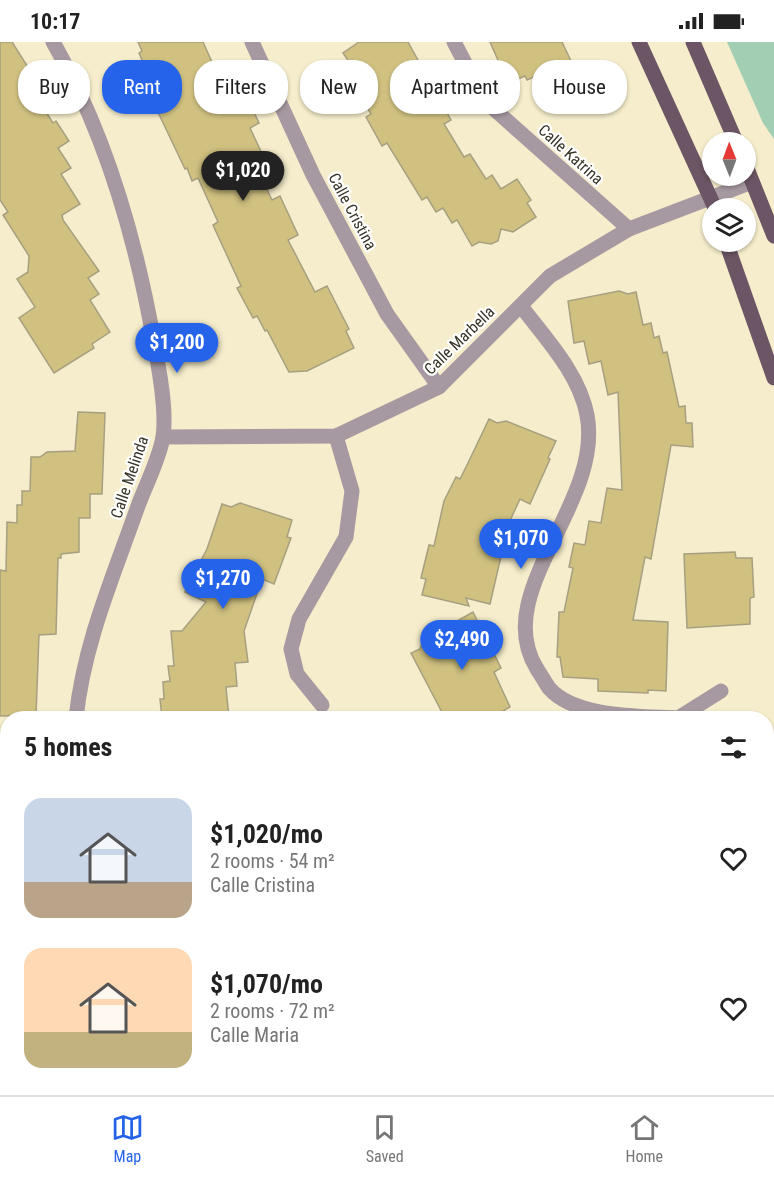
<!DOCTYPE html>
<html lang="en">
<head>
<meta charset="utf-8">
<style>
	:root { --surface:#fff; --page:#f2f2f2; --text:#222; --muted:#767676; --line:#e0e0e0; --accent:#2563eb }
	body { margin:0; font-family:"Roboto Condensed",sans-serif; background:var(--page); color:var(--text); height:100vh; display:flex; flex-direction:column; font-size:22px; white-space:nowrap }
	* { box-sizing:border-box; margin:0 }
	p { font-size:20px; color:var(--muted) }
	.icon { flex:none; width:33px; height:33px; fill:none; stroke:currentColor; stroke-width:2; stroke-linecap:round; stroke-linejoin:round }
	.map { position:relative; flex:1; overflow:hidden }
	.side { position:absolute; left:0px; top:669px; width:774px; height:384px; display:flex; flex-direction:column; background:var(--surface); border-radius:24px 24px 0 0; box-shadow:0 2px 4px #0004 }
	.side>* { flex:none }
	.banner { position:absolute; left:18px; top:18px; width:738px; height:54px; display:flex; gap:12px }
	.needle { width:39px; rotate:359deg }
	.controls { position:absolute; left:702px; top:90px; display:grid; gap:12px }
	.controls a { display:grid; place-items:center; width:54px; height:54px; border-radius:50%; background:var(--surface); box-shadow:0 2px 4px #0004; font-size:30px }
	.price { position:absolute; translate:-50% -51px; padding:0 14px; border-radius:21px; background:var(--accent); color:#fff; font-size:20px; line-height:39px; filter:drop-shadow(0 2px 3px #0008) }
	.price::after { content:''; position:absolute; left:50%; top:36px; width:18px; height:14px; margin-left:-9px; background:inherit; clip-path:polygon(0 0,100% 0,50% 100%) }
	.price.active { background:#222; color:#fff }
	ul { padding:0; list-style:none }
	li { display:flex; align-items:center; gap:18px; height:150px; padding:0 24px }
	li span { display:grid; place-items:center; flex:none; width:168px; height:120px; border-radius:18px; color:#555 }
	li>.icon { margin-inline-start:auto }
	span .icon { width:72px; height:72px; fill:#fffc; stroke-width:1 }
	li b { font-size:26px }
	h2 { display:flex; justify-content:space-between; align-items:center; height:72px; padding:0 24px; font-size:26px }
	.chip { padding:0 21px; border-radius:24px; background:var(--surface); box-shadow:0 2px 4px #0004; font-size:21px; line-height:54px }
	.chip.active { background:var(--accent); color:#fff }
	.status { display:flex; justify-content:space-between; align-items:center; height:42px; padding:0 30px; background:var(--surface); direction:ltr }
	.status svg { height:16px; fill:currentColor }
	.menu { display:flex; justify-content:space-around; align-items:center; height:84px; border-top:2px solid var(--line); background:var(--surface); font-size:16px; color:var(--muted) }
	.menu a { display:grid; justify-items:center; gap:3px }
	.menu .active { color:var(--accent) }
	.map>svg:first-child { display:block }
	.green { fill:#a2cfb4 }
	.building { fill:#d0c181; stroke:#a7a080; stroke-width:1.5 }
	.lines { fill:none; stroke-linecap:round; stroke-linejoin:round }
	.minor { stroke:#a799a1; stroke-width:15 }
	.major { stroke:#6c5564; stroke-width:15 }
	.labels { text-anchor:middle; stroke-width:4.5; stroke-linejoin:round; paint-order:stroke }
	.street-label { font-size:16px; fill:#373426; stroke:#fff }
</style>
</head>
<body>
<div class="status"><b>10:17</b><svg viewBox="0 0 49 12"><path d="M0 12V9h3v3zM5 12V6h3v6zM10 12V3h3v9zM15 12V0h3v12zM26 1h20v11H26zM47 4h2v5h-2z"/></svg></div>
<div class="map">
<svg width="774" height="1053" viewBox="0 0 774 1053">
	<rect width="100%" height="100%" fill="#f5edcb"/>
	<path class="green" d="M727,0h47v97l-11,-16z"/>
	<g class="building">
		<path d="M0,0h12l28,44 -8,4 21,33 3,-2 13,20 -11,7 13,20 -10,6 19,30 -18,11 1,5 36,51 -11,7 11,16 -9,6 20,32 -18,12 2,4 -40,25 -35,-55 16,-11 -18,-28 11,-7 1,-16 -26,-41 5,-3 -8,-12z"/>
		<path d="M138,0h65l13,29 12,-5 9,15 2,-1 20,43 -9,5 15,32 -10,5 17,35 8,-4 18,39 -10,5 27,52 12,-6 22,43 -3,2 8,17 -47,23 -18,1 -22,-42 -2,1 -8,-15 -4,2 -16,-30 4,-2 -28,-61 5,-3 -20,-44 -6,3 -5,-13 -2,1 -29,-61 6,-2 -23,-53 3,-2z"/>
		<path d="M359,0h49l43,78 -7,4 20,33 6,-3 16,25 6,-4 9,14 16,-10 14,21 -4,3 9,14 -23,15 -12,-3 -3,12 -7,3 -12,-2 -7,4 -15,-26 -5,3 -9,-15 -7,4 -9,-15 -5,3 -35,-57 -5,3 -16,-29 5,-3 -9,-15 9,-4 -28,-42z"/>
		<path d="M490,0h72l9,19 -44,19 -2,-4 -17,7z"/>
		<path d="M619,249l9,3 8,-2 7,33 8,-2 3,15 5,-2 4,17 4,-1 12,55 6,-1 1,17h6l1,24 -22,-2 -20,114 -6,-2 -12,63 35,2 -2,69 -18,-1v3l-50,-2v-12l-35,-2 -3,-20h-3l2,-45h5l9,-44 -4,-1 5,-24 11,2 4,-24 12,2 6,-35 15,2 -4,-98 -10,3 -7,-34 -12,3 -5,-23 -10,2 -6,-42z"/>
		<path d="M78,370l27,1 -3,81h-12v24h-11v34l-18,2v4h-3l-2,76 -17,1 -3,80 -36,1v-146l6,1 1,-49 10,1v-18h5v-14h8l1,-34h9l7,-5 28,-1z"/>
		<path d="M489,377l8,4 9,-2 50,20 -8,17 2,1 -20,45 -10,-5 -24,52 6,1 -12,52 -24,-6 3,8 -47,-11 4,-16 -5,-1 8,-33 5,1 10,-45 12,-24 4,2 8,-16z"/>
		<path d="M240,461l52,17 -5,17 4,1 -17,46 -12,-5 -18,52 4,31 -13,1 2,23 -11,1 3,31h-67l-2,-19h4l-1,-17 7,-1 -2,-15h6l-3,-35h11l24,-29 -21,-10 10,-29 4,1 8,-15 15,-45 9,3z"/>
		<path d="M735,510l1,6h16l2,39 -4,1v26l-63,4 -3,-74z"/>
		<path d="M473,570l28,56 -7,4 16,35 -19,11h-46l-34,-65 9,-4 3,-9z"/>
	</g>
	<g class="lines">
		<g class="minor">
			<path d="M53,0c52,90 83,198 101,300 5,26 13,69 9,95 -4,23 -17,47 -25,69 -25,71 -54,137 -62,212"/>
			<path d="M252,0l61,133 74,139 52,73"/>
			<path d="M454,0l31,59 144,128"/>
			<path d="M521,264c24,32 58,67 66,109 17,89 -98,177 -50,254 4,6 8,13 12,19 26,30 91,28 127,30"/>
			<path d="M163,395l173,-1 103,-49 111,-111 79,-47 123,-47"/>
			<path d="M322,663l-25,-31 -6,-25 8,-30 47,-82 6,-46 -16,-55"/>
			<path d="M678,676l43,-27"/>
			<path d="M766,857h8"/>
			<path d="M766,1017h8"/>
			<path d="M46,1053l2,-7"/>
			<path d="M210,1053l3,-7"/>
			<path d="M376,1053l3,-7"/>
			<path d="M548,1053l2,-7"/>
		</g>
		<g class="major">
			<path d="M639,0l76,166"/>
			<path d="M693,0l43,100"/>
			<path d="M746,124l28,70"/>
			<path d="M726,200l48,136"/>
		</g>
	</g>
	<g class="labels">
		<g class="street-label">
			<text transform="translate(571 112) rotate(42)" y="6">Calle Katrina</text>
			<text transform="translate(353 169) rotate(62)" y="6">Calle Cristina</text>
			<text transform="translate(459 298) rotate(-44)" y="6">Calle Marbella</text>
			<text transform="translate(129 435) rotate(-71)" y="6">Calle Melinda</text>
		</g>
	</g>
</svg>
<div class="controls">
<a><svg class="needle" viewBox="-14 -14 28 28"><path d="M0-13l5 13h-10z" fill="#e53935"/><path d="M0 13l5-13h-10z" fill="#767676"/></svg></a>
<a><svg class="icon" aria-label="layers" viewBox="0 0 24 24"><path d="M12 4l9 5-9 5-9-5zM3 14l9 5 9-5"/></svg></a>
</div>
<b class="price active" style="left:243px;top:160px">$1,020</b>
<b class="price" style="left:177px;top:332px">$1,200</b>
<b class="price" style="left:521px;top:528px">$1,070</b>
<b class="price" style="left:223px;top:568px">$1,270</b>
<b class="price" style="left:462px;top:629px">$2,490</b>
<div class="banner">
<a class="chip">Buy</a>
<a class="chip active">Rent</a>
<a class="chip">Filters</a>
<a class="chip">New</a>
<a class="chip">Apartment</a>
<a class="chip">House</a>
</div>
<section class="side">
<h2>5 homes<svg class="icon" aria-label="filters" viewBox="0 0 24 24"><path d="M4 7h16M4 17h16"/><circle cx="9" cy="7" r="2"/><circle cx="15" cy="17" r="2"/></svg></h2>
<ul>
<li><span style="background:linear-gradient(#c9d6e8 70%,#b9a48a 0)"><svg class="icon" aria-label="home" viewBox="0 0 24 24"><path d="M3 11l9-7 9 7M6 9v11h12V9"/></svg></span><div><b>$1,020/mo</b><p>2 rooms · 54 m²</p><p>Calle Cristina</p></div><svg class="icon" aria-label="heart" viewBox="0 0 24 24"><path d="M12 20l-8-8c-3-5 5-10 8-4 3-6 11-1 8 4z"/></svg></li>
<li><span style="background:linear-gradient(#ffd9b3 70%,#c2b280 0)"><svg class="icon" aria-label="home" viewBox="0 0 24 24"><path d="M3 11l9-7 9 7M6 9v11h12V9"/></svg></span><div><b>$1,070/mo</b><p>2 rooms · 72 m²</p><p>Calle Maria</p></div><svg class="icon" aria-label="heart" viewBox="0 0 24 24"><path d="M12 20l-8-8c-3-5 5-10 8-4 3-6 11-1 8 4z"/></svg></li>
</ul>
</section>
</div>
<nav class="menu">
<a class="active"><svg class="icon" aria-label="map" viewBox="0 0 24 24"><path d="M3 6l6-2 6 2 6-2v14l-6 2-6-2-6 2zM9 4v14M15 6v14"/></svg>Map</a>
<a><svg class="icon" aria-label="saved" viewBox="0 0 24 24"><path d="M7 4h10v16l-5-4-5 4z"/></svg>Saved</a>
<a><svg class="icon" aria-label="home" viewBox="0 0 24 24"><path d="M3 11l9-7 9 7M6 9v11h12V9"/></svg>Home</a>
</nav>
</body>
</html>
